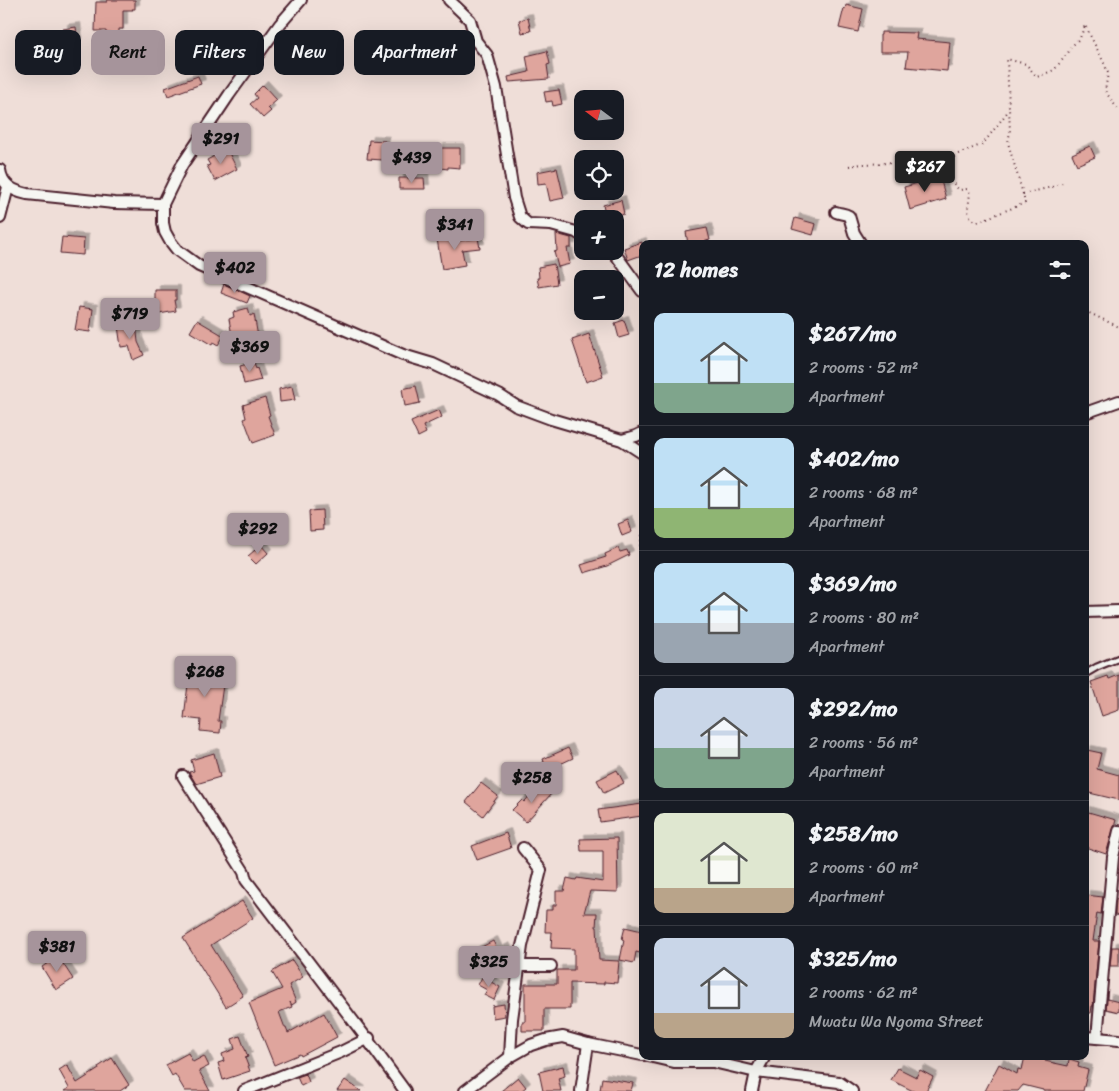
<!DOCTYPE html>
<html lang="en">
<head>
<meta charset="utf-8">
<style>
	:root { --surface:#171b24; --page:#20242c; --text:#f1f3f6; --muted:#9ea1a6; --line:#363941; --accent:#a6949b }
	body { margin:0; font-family:Sriracha,sans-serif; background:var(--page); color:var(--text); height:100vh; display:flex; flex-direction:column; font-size:19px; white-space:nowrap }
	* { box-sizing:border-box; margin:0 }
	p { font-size:16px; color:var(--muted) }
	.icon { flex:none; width:28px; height:28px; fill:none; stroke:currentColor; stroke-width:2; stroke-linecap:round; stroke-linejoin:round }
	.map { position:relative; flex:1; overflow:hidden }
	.drawer { position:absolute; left:639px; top:240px; width:450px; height:820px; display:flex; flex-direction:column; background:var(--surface); border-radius:10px; box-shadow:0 5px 20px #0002 }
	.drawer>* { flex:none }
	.hud { position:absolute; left:15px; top:30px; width:475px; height:45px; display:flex; gap:10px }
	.needle { width:32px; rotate:286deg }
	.buttons { position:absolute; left:574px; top:90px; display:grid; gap:10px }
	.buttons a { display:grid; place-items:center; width:50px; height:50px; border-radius:10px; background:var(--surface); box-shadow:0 5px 20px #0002; font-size:25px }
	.price { position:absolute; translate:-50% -42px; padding:0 11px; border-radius:5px; background:var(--accent); color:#111; font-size:16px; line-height:32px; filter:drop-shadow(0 1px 2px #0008) }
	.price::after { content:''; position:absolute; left:50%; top:30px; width:15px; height:11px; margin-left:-8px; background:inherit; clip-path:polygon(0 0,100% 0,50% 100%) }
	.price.on { background:#222; color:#fff }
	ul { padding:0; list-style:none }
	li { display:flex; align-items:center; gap:15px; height:125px; padding:0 15px }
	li+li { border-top:1px solid var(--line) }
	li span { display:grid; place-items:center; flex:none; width:140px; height:100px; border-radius:10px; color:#555 }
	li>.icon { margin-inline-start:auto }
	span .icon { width:60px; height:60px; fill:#fffc; stroke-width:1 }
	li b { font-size:21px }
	h2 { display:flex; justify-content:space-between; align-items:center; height:60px; padding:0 15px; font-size:21px }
	.pill { padding:0 18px; border-radius:10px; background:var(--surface); box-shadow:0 5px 20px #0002; font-size:18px; line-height:45px }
	.pill.on { background:var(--accent); color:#111 }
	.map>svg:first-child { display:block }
	.building { fill:#dfa59d; stroke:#4a1f2b; filter:url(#shadow) }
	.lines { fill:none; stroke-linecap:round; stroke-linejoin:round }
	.lane-casing { stroke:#4a1f2b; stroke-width:9 }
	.street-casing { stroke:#4a1f2b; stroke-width:14 }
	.path { stroke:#4a1f2b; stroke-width:2; stroke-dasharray:1 4; stroke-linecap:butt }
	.lane { stroke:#f6f6f2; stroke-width:5 }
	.street { stroke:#f6f6f2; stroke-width:10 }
</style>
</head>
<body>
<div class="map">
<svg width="1119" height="1091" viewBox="0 0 1119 1091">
	<defs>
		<filter id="shadow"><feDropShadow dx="4.5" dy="-4.5" stdDeviation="0" flood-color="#0004"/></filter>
	</defs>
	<rect width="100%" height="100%" fill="#efded8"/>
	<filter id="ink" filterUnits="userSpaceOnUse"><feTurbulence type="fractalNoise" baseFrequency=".02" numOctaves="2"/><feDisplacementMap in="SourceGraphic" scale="10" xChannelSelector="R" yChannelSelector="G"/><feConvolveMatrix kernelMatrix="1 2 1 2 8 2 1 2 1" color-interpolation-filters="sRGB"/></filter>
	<g filter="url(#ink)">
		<g class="building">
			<path d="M107,0h28v9h-3l1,1h-10v19h-4v5l-13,-1v-2h-11l1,-29h11z"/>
			<path d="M846,5l17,4 -5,23 -19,-4 5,-20 1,1z"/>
			<path d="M528,18l3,13 -9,2 -3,-13z"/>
			<path d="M76,27l2,16 -14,2 -1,-16z"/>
			<path d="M881,32l36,1 -1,6 34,3 -3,29 -41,-4 2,-15h-28v-17h1z"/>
			<path d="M547,51l3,13 -3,1 2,14 -40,3 -1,-5 21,-5 -3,-16z"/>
			<path d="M198,76l3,8 -33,12 -3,-8z"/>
			<path d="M263,85l14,15 -9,8 3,3 -8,7 -13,-14 7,-6 -3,-4z"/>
			<path d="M559,90l3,14 -9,2 -1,-5 -6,1 -2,-10z"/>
			<path d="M369,140l16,1 -2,19 -16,-1z"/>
			<path d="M1090,146l5,11 -18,8 -5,-11z"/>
			<path d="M439,148h21v20l-12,-1v2l-16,-2 -2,-11 9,-2z"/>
			<path d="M227,149l10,20 -22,12 -8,-15 3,-1 -3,-5z"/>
			<path d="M557,168l7,30 -14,3 -4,-18 -8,1 -1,-12z"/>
			<path d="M940,177l6,22 -36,11 -6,-23z"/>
			<path d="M399,178h25l1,11h-26z"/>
			<path d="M621,200l3,14 -17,5 -4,-14z"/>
			<path d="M795,218l21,6 -3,11 -21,-6z"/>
			<path d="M707,228l3,12 -15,4h-7l-2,-12z"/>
			<path d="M556,234l15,4v10h-4l3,16 -12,3 -4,-15 3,-1z"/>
			<path d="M456,236l1,5 21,-3 2,10 -18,2 3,15 -23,4 -5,-30z"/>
			<path d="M62,237l22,2 -1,16 -23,-2z"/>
			<path d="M642,242v13l-14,5 -4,-12z"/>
			<path d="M554,264l3,20 -18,3 -2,-9h2l-1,-11z"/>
			<path d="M224,284l26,12 -3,7 -26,-10z"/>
			<path d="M155,290h21v10h-2l2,11 -17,3v-5l-4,1z"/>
			<path d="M79,307l14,2 -3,23 -15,-2z"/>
			<path d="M248,308l2,8 4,-2 4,23 -6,1 1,3 -18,3 -3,-8 -3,-17 5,-2 -1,-5z"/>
			<path d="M197,320l27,16 -6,9 -5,-3 -1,3 -22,-13z"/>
			<path d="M624,320l5,15 -10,3 -4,-15z"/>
			<path d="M136,324l2,18 6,13 -11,5 -4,-14 -8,1 -3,-21z"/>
			<path d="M589,334l14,42 -17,6 -14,-42z"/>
			<path d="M254,362l2,7 1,-1 4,12 -17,4 -4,-18z"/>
			<path d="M292,386l3,14 -15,2 -1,-13z"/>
			<path d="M416,386l4,17 -15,3 -3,-17z"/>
			<path d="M265,398l5,17 -2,1 7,19 -22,8 -9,-24 2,-1 -3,-13z"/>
			<path d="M439,410l3,7 -19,9 3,7 -8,4 -7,-15z"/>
			<path d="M322,510l1,20 -13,1 -1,-20z"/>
			<path d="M628,520l4,12 -10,4 -4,-12z"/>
			<path d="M261,545l7,8 -12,11 -8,-8z"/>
			<path d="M618,548l2,4 7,-2 2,5 -22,11 -23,7 -3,-8 25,-8 -1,-3z"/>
			<path d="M190,667l35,4 -7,50h3l-1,12 -20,-2 1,-11 -17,-2z"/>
			<path d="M1119,675v35l-17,6 -11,-34 17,-6 1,3z"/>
			<path d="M568,748l5,10 -30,14 -4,-7 5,-3 -1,-3z"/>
			<path d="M1087,750l14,3 -4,16 22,6v25l-34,-8v-34z"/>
			<path d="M214,753l6,24 -24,7 -7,-12 5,-1 -3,-11z"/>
			<path d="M617,770l7,13 -20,10 -7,-13z"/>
			<path d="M481,783l17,13 -15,20 -17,-14z"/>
			<path d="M540,785l11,9 -25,28 -14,-12 10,-10 2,2z"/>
			<path d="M642,804v12l-42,6 -2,-12z"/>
			<path d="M1085,811l31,9 -10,34 -21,-7z"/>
			<path d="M506,833l5,15 -34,12 -5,-14z"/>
			<path d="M617,838l1,54 -28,-1 -6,22h13l-1,14h1l2,33 20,1 -2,22 -13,-1v2l-34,-1v26h-26v22h-22v-9h3v-38h32v-14h17v-21l-23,-1 1,-16h-7l1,-22h7v-5h3v-14h8l3,-13 9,2 1,-2 26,4v-31h-22l-1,-12z"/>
			<path d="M1085,895l18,2 -2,17 -4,-1 -4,28h6l-6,65h-1l-1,7h-6z"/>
			<path d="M1116,899h3v17l-4,-1z"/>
			<path d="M242,901l11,17 -42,27 32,51 -17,11 -43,-69z"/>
			<path d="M625,927l17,4v14l-2,8 -4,-1 -2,11 -14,-3 4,-20 -2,-1z"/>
			<path d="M493,941l5,10 7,-4 5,10 -26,14 -10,-20z"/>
			<path d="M1112,947h7v19h-9z"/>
			<path d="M58,956l15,23 -17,11 -14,-23z"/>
			<path d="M292,960l11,17 -14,8 7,17 -4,3 -2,-3 2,5 -13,5 6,16h1l2,5 36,-20 13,24 -36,19 -1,-2 -26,11 -25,-62 33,-14 -10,-17z"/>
			<path d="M482,977l18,10 -6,13 -10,-5 3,-5 -9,-5z"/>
			<path d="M1107,999l12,3v10l-13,-3z"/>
			<path d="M504,1004l1,12 -12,2 -1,-12z"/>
			<path d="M240,1036l8,21 -3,1 5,13 -27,9 -5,-17 6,-2 -2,-7 13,-5 -3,-10z"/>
			<path d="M188,1053l5,9 11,-6 5,10 -10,5 11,20h-25l-10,-17 -3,2 -6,-11z"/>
			<path d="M1025,1056h22l-2,5 23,5 1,-7 10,3 -1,5 10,3 -5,21h-40v-1l-20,-5 -5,6h-33l14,-27 18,10 1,-5 4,1z"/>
			<path d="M112,1058l17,27 -9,6h-56l5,-3 -10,-18 8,-5 10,18 22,-14 -1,-2z"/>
			<path d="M563,1066l2,10 -7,2 3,13h-18l-4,-19z"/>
			<path d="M898,1068l18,9 4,-7 13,7 -7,14h-13l-22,-11z"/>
			<path d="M306,1074l3,8 -8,4 -4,-9z"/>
			<path d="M518,1077l8,10 -5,4h-20z"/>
			<path d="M602,1078l31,5 -2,8 -31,-1z"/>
			<path d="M345,1080l16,11h-24z"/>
		</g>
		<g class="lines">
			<defs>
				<path id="lane" d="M1085,674l12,-7 22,-9"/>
				<g id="street">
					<path d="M301,0l-21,24 -51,71 -47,70 -19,39v19l2,9 5,9 7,9 22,16 204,89 30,9 66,31 17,11 35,13 71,21 20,13"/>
					<path d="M449,0l21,20 6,21 11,14 9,32 18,111 6,19 8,7 23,1 25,7 6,4"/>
					<path d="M0,170c2,15 13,21 27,24l87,9 49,1"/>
					<path d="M836,212c4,2 8,1 13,4l5,17 7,11"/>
					<path d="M0,218l8,-31"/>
					<path d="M613,251l29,40"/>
					<path d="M1085,413l34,-12"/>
					<path d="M622,440l14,-4 6,-3"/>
					<path d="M1085,612l34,-1"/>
					<path d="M183,776l61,96 2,8 121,159 38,52"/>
					<path d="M519,966h32"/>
					<path d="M1085,1037l34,3"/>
					<path d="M1097,1038l16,-181 6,-26"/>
					<path d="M648,1056l26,6h39l43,10 83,10 13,9"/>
					<path d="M510,1057l2,-38 10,-73 19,-76 -18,-22"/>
					<path d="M244,1091l97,-39 28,-14"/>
					<path d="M465,1091l45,-34 21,-12 15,-5 17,-3 25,7 54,11"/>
					<path d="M581,1091l7,-47"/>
					<path d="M752,1091l4,-19 9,-16"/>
				</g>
			</defs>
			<use href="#lane" class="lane-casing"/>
			<use href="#street" class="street-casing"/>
			<g class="path">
				<path d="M849,166l13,-2 34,-1 40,6 5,-2 3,2 3,9 6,5 6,7 8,-1 2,1c3,14 -8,23 8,32l48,-19 -2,-9 29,-7 13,-5"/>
				<path d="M942,166l16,-12 25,-10 26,-34"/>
				<path d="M1023,194l-15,-51 2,-11 -3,-73 19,5 11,13 17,-7 14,-17 3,-6 9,-9 5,-13 19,38 4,10 -3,18 14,20"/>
				<path d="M1085,311l34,16"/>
				<path d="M640,546l2,-11"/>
			</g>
			<use href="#lane" class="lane"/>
			<use href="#street" class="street"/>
		</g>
	</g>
</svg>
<div class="buttons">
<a><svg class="needle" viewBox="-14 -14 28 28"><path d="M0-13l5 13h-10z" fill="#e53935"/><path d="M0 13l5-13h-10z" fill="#9ea1a6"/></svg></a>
<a><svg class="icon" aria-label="locate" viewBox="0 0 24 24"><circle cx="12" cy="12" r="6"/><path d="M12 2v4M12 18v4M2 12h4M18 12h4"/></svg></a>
<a>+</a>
<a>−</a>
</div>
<b class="price" style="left:221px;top:165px">$291</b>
<b class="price" style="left:412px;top:184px">$439</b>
<b class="price on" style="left:925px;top:193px">$267</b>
<b class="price" style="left:455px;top:251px">$341</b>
<b class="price" style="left:235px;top:294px">$402</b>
<b class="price" style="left:130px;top:340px">$719</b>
<b class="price" style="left:250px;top:373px">$369</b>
<b class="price" style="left:258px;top:555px">$292</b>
<b class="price" style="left:205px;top:698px">$268</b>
<b class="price" style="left:532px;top:804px">$258</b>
<b class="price" style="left:57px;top:973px">$381</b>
<b class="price" style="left:489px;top:988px">$325</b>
<div class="hud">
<a class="pill">Buy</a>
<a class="pill on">Rent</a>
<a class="pill">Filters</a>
<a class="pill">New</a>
<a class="pill">Apartment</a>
</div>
<section class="drawer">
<h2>12 homes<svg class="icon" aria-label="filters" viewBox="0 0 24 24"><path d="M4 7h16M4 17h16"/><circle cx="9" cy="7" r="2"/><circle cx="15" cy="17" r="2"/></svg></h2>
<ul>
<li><span style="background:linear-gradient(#bfe0f5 70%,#7fa58c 0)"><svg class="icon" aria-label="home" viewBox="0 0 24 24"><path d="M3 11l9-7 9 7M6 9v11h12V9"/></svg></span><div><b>$267/mo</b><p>2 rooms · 52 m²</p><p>Apartment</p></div></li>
<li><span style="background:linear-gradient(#bfe0f5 70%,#8fb573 0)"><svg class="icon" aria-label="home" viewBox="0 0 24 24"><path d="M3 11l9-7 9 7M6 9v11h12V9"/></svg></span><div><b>$402/mo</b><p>2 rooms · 68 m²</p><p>Apartment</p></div></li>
<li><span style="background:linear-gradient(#bfe0f5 60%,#9aa5b1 0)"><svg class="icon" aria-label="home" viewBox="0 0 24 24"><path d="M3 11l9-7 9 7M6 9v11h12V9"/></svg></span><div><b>$369/mo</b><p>2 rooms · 80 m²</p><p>Apartment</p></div></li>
<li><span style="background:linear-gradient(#c9d6e8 60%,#7fa58c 0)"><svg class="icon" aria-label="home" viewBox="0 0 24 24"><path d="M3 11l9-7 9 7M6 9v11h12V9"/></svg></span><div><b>$292/mo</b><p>2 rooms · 56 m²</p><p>Apartment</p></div></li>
<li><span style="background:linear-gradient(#dfe7d0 75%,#b9a48a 0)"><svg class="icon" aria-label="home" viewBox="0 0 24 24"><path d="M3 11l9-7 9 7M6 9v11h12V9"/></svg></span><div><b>$258/mo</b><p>2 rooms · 60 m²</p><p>Apartment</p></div></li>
<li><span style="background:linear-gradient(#c9d6e8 75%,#b9a48a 0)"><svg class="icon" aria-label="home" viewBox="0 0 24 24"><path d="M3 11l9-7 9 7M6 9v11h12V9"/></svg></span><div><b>$325/mo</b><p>2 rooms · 62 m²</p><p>Mwatu Wa Ngoma Street</p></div></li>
</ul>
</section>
</div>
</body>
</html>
